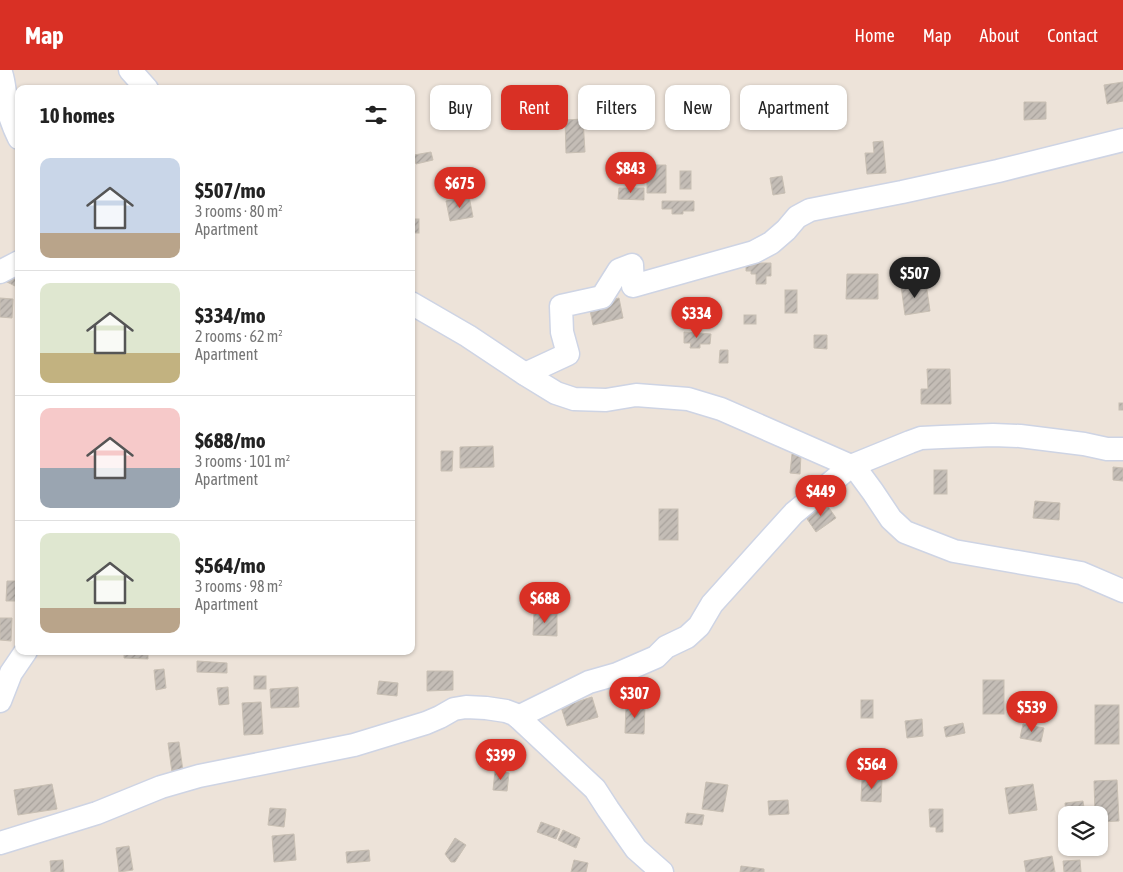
<!DOCTYPE html>
<html lang="en">
<head>
<meta charset="utf-8">
<style>
	:root { --surface:#fff; --page:#f2f2f2; --text:#222; --muted:#767676; --line:#e0e0e0; --accent:#d93025 }
	body { margin:0; font-family:"Asap Condensed",sans-serif; background:var(--page); color:var(--text); height:100vh; display:flex; flex-direction:column; font-size:19px; white-space:nowrap }
	* { box-sizing:border-box; margin:0 }
	p { font-size:16px; color:var(--muted) }
	.icon { flex:none; width:28px; height:28px; fill:none; stroke:currentColor; stroke-width:2; stroke-linecap:round; stroke-linejoin:round }
	.map { position:relative; flex:1; overflow:hidden }
	.sheet { position:absolute; left:15px; top:15px; width:400px; height:570px; display:flex; flex-direction:column; background:var(--surface); border-radius:10px; box-shadow:0 1px 4px #0004 }
	.sheet>* { flex:none }
	.hud { position:absolute; left:430px; top:15px; width:475px; height:45px; display:flex; gap:10px }
	.fabs { position:absolute; left:1058px; top:736px; display:grid; gap:10px }
	.fabs a { display:grid; place-items:center; width:50px; height:50px; border-radius:10px; background:var(--surface); box-shadow:0 1px 4px #0004; font-size:25px }
	.price { position:absolute; translate:-50% -42px; padding:0 11px; border-radius:18px; background:var(--accent); color:#fff; font-size:16px; line-height:32px; filter:drop-shadow(0 1px 2px #0008) }
	.price::after { content:''; position:absolute; left:50%; top:30px; width:15px; height:11px; margin-left:-8px; background:inherit; clip-path:polygon(0 0,100% 0,50% 100%) }
	.price.selected { background:#222; color:#fff }
	ul { padding:0; list-style:none }
	li { display:flex; align-items:center; gap:15px; height:125px; padding:0 25px }
	li+li { border-top:1px solid var(--line) }
	li span { display:grid; place-items:center; flex:none; width:140px; height:100px; border-radius:10px; color:#555 }
	li>.icon { margin-inline-start:auto }
	span .icon { width:60px; height:60px; fill:#fffc; stroke-width:1 }
	li b { font-size:21px }
	h2 { display:flex; justify-content:space-between; align-items:center; height:60px; padding:0 25px; font-size:21px }
	.pill { padding:0 18px; border-radius:10px; background:var(--surface); box-shadow:0 1px 4px #0004; font-size:18px; line-height:45px }
	.pill.selected { background:var(--accent); color:#fff }
	header { display:flex; align-items:center; gap:30px; box-sizing:border-box; height:70px; padding:0 25px; background:var(--accent); color:#fff }
	header strong { font-size:24px }
	nav { display:flex; gap:28px; margin-inline-start:auto; font-size:18px }
	.map>svg:first-child { display:block }
	.building { fill:url(#building-hatch); stroke:#c8bfb3 }
	.lines { fill:none; stroke-linecap:round; stroke-linejoin:round }
	.minor-casing { stroke:#ced4e4; stroke-width:25 }
	.minor { stroke:#fff; stroke-width:22 }
</style>
</head>
<body>
<header>
<strong>Map</strong>
<nav><a>Home</a><a>Map</a><a>About</a><a>Contact</a></nav>
</header>
<div class="map">
<svg width="1123" height="802" viewBox="0 0 1123 802">
	<defs>
		<pattern id="building-hatch" width="6" height="6" patternUnits="userSpaceOnUse" patternTransform="scale(1.25)"><rect width="6" height="6" fill="#c4bdb6"/><path d="M-1 1l2-2M0 6l6-6M5 7l2-2" fill="none" stroke="#a8a29c"/></pattern>
	</defs>
	<rect width="100%" height="100%" fill="#ede3d9"/>
	<g class="building">
		<path d="M1123,12v19l-16,3 -3,-19z"/>
		<path d="M464,16l6,16 -9,4 -6,-17z"/>
		<path d="M672,25l25,1v18h-25z"/>
		<path d="M1024,32h22v17l-22,1z"/>
		<path d="M467,42l2,8 -10,3 -3,-8z"/>
		<path d="M583,49l2,33 -19,1 -1,-33z"/>
		<path d="M883,71l3,32 -19,1 -2,-21h9l-1,-11z"/>
		<path d="M431,82l2,8 -17,4 -2,-9z"/>
		<path d="M646,95h20v28h-19v-15h-5v-6h4z"/>
		<rect x="680" y="101" width="11" height="18"/>
		<path d="M782,106l3,17 -12,2 -3,-17z"/>
		<path d="M619,118h25v12l-26,-1z"/>
		<path d="M469,126l4,21 -23,4 -4,-20z"/>
		<path d="M662,131h32v10h-11v3h-11v-5h-10z"/>
		<rect x="411" y="149" width="8" height="14"/>
		<path d="M746,193h25v13h-5v8h-10v-10h-5v-3h-5z"/>
		<path d="M8,200l11,5 -4,11 -12,-6z"/>
		<path d="M847,204h31v25h-32z"/>
		<path d="M926,213l4,28 -25,4 -4,-29z"/>
		<rect x="785" y="220" width="12" height="23"/>
		<path d="M0,228l13,1 -1,19 -12,-1z"/>
		<path d="M619,228l4,20 -30,7 -4,-20z"/>
		<rect x="744" y="245" width="12" height="9"/>
		<path d="M684,262l27,2 -1,10h-10v4h-10l1,-5h-7z"/>
		<path d="M814,265h13v14l-13,-1z"/>
		<path d="M720,280h8v13h-9z"/>
		<path d="M927,299h23l1,35h-30v-15h7z"/>
		<rect x="1119" y="333" width="4" height="7"/>
		<path d="M493,376l1,21 -34,1v-21z"/>
		<path d="M441,381h12l-1,20h-11z"/>
		<path d="M792,384h9l-1,20 -10,-1z"/>
		<path d="M1113,397l10,1v13l-10,-1z"/>
		<rect x="934" y="400" width="13" height="24"/>
		<path d="M1035,431l25,2 -1,17 -26,-2z"/>
		<path d="M825,432l11,16 -20,14 -11,-16z"/>
		<rect x="659" y="439" width="19" height="31"/>
		<path d="M7,511h12v20h-13z"/>
		<path d="M534,542l23,1v23l-24,-1z"/>
		<path d="M0,548h12l-1,23 -11,-1z"/>
		<path d="M124,581h24v8l-24,-1z"/>
		<path d="M197,591l30,2v10l-30,-1z"/>
		<path d="M164,599l2,19 -10,2 -2,-20z"/>
		<path d="M427,601h26v19l-26,1z"/>
		<rect x="254" y="606" width="12" height="13"/>
		<rect x="983" y="610" width="21" height="34"/>
		<path d="M379,611l19,2 -1,13 -20,-2z"/>
		<path d="M228,617l1,17 -10,1 -2,-17z"/>
		<path d="M298,617l1,20 -28,1 -1,-19z"/>
		<path d="M592,627l6,20 -31,9 -6,-19z"/>
		<rect x="861" y="630" width="12" height="18"/>
		<path d="M261,632l2,32 -19,1 -2,-32z"/>
		<path d="M626,635h19l-1,29 -19,-1z"/>
		<rect x="1095" y="635" width="24" height="39"/>
		<path d="M922,649l1,17 -16,2 -2,-17z"/>
		<path d="M963,653l2,10 -19,4 -2,-10z"/>
		<path d="M1023,654l21,4 -3,14 -21,-4z"/>
		<path d="M179,672l4,29 -11,1 -4,-29z"/>
		<path d="M495,701l14,2 -2,18 -14,-1z"/>
		<path d="M862,709h20l-1,23 -20,-1z"/>
		<path d="M1117,710l2,41 -20,1v-7h-4l-1,-34z"/>
		<path d="M706,712l22,3 -5,27 -21,-3z"/>
		<path d="M52,714l5,25 -39,6 -4,-25z"/>
		<path d="M1033,714l4,26 -28,4 -4,-26z"/>
		<path d="M788,730l1,14 -20,1 -1,-14z"/>
		<path d="M1083,731l2,14h-19l-1,-12z"/>
		<path d="M270,738l16,1 -2,18 -16,-2z"/>
		<path d="M929,739h14v23h-7v-5h-6z"/>
		<path d="M687,743l17,2 -2,10 -17,-2z"/>
		<path d="M541,752l19,7 -4,10 -19,-7z"/>
		<path d="M563,760l17,8 -4,10 -18,-8z"/>
		<path d="M294,764l2,26 -22,2 -2,-26z"/>
		<path d="M455,768l11,7 -11,17h-4l-6,-8z"/>
		<path d="M129,776l4,24 -14,2 -3,-24z"/>
		<path d="M369,780l1,11 -23,2 -1,-11z"/>
		<path d="M1052,786l3,16h-29l-2,-11z"/>
		<path d="M63,790l1,12h-13l-1,-11z"/>
		<path d="M574,790l14,3 -2,9h-15z"/>
		<path d="M1080,790l1,12h-17l-1,-11z"/>
		<path d="M741,796l23,3v3h-24z"/>
	</g>
	<g class="lines">
		<defs>
			<g id="minor">
				<path d="M0,0c4,9 4,19 6,29 2,13 7,27 13,39"/>
				<path d="M130,0l17,19"/>
				<path d="M0,202l19,-10"/>
				<path d="M411,233l57,33 57,38 31,19 18,6 32,1 30,-5 52,4 33,10 130,57 8,7 14,19 18,27 14,13 49,19 127,22 42,18"/>
				<path d="M525,304l43,-20 -6,-22 -1,-26 41,-9 17,-27 13,-5 1,21 121,-34 17,-9 15,-13 11,-13 13,-7 92,-18 96,-21 125,-31"/>
				<path d="M0,631l11,-28 15,-22"/>
				<path d="M518,647l71,-35 28,-8 39,-17 10,-10 21,-10 12,-11 13,-22 82,-91 57,-47 59,-24 11,-4 21,-1 51,-2 27,1 64,8 23,5h16"/>
				<path d="M0,773l97,-30 64,-26 38,-11 155,-31 72,-22 14,-6 14,-8 12,-2 20,1 20,3 8,3 4,3 77,72 13,20 28,40 26,23"/>
			</g>
		</defs>
		<use href="#minor" class="minor-casing"/>
		<use href="#minor" class="minor"/>
	</g>
</svg>
<div class="fabs">
<a><svg class="icon" aria-label="layers" viewBox="0 0 24 24"><path d="M12 4l9 5-9 5-9-5zM3 14l9 5 9-5"/></svg></a>
</div>
<b class="price" style="left:631px;top:124px">$843</b>
<b class="price" style="left:460px;top:139px">$675</b>
<b class="price selected" style="left:915px;top:229px">$507</b>
<b class="price" style="left:697px;top:269px">$334</b>
<b class="price" style="left:821px;top:447px">$449</b>
<b class="price" style="left:545px;top:554px">$688</b>
<b class="price" style="left:635px;top:649px">$307</b>
<b class="price" style="left:1032px;top:663px">$539</b>
<b class="price" style="left:501px;top:711px">$399</b>
<b class="price" style="left:872px;top:720px">$564</b>
<div class="hud">
<a class="pill">Buy</a>
<a class="pill selected">Rent</a>
<a class="pill">Filters</a>
<a class="pill">New</a>
<a class="pill">Apartment</a>
</div>
<section class="sheet">
<h2>10 homes<svg class="icon" aria-label="filters" viewBox="0 0 24 24"><path d="M4 7h16M4 17h16"/><circle cx="9" cy="7" r="2"/><circle cx="15" cy="17" r="2"/></svg></h2>
<ul>
<li><span style="background:linear-gradient(#c9d6e8 75%,#b9a48a 0)"><svg class="icon" aria-label="home" viewBox="0 0 24 24"><path d="M3 11l9-7 9 7M6 9v11h12V9"/></svg></span><div><b>$507/mo</b><p>3 rooms · 80 m²</p><p>Apartment</p></div></li>
<li><span style="background:linear-gradient(#dfe7d0 70%,#c2b280 0)"><svg class="icon" aria-label="home" viewBox="0 0 24 24"><path d="M3 11l9-7 9 7M6 9v11h12V9"/></svg></span><div><b>$334/mo</b><p>2 rooms · 62 m²</p><p>Apartment</p></div></li>
<li><span style="background:linear-gradient(#f6c9c9 60%,#9aa5b1 0)"><svg class="icon" aria-label="home" viewBox="0 0 24 24"><path d="M3 11l9-7 9 7M6 9v11h12V9"/></svg></span><div><b>$688/mo</b><p>3 rooms · 101 m²</p><p>Apartment</p></div></li>
<li><span style="background:linear-gradient(#dfe7d0 75%,#b9a48a 0)"><svg class="icon" aria-label="home" viewBox="0 0 24 24"><path d="M3 11l9-7 9 7M6 9v11h12V9"/></svg></span><div><b>$564/mo</b><p>3 rooms · 98 m²</p><p>Apartment</p></div></li>
</ul>
</section>
</div>
</body>
</html>
